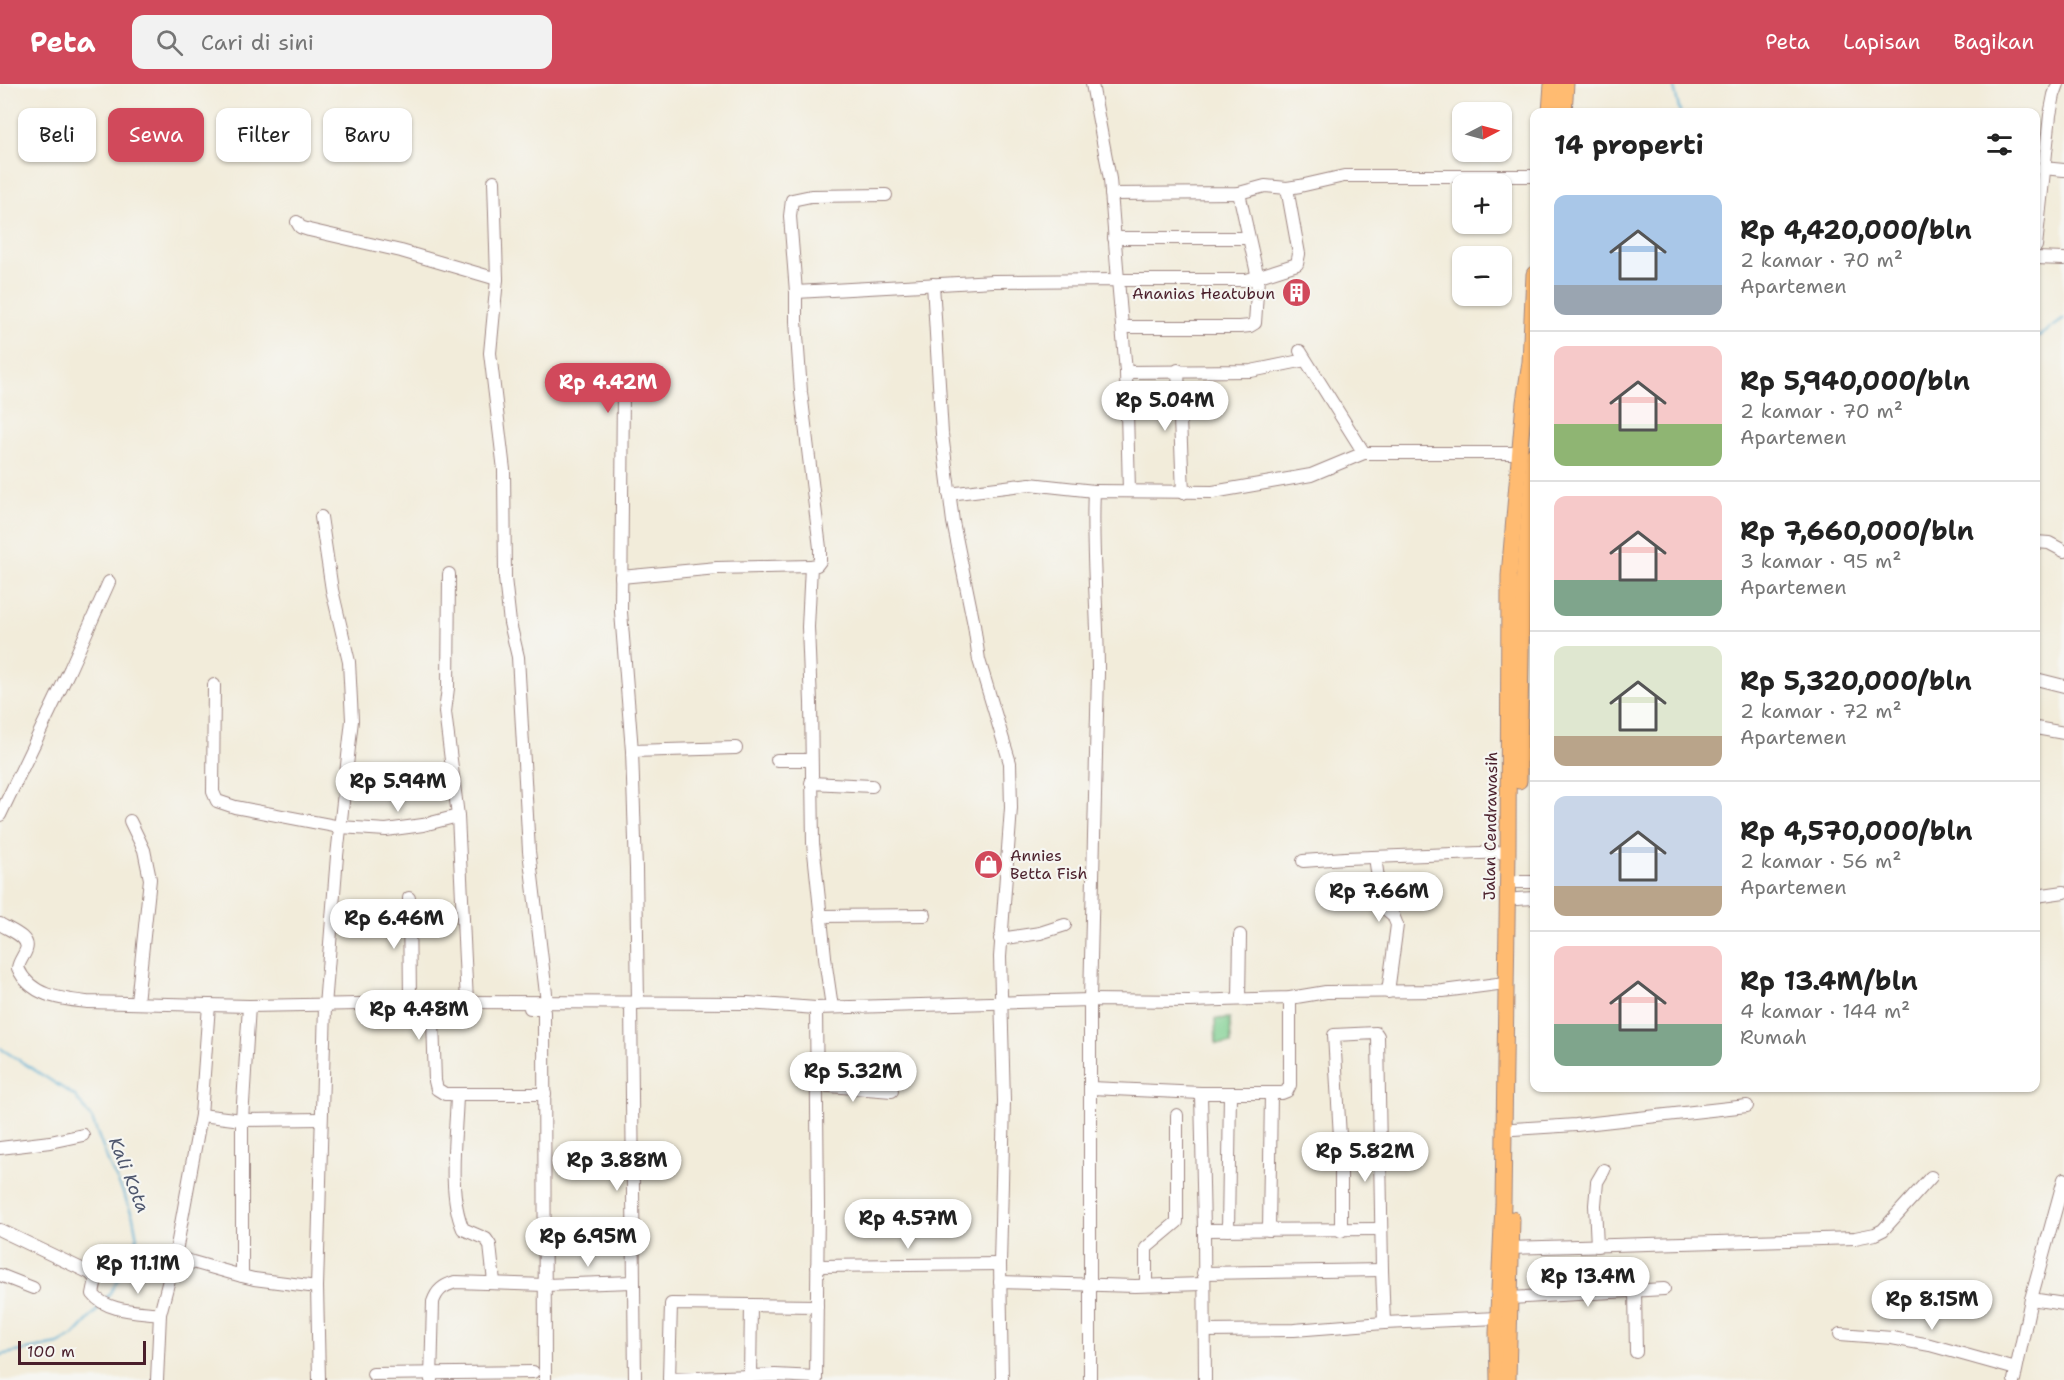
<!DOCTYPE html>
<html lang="id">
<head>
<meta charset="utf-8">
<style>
	:root { --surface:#fff; --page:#f2f2f2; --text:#222; --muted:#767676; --line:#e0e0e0; --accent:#d1495b }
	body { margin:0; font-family:"Shantell Sans",sans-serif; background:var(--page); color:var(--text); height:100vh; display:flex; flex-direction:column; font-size:22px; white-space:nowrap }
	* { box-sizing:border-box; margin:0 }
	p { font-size:20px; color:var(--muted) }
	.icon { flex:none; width:33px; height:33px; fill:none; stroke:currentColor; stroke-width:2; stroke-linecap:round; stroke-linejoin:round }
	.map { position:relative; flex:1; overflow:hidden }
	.panel { position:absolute; left:1530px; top:24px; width:510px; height:984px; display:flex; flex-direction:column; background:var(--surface); border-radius:12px; box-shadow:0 2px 4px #0004 }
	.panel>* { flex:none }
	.hud { position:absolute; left:18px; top:24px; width:570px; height:54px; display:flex; gap:12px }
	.needle { width:39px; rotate:84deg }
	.fabs { position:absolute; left:1452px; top:18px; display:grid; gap:12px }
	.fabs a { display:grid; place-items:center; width:60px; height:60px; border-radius:12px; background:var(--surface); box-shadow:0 2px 4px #0004; font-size:30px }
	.scale { position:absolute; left:18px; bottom:15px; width:128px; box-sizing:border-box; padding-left:6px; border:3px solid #4a1f2b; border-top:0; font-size:16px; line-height:21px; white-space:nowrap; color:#4a1f2b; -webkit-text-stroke:4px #f6f6f2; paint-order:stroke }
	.price { position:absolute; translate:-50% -51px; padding:0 14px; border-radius:21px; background:#fff; color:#222; font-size:20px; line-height:39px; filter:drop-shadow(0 2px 3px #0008) }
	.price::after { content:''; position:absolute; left:50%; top:36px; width:18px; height:14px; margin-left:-9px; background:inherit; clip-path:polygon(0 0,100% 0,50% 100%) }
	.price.selected { background:var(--accent); color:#fff }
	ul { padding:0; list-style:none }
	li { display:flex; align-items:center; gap:18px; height:150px; padding:0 24px }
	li+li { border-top:2px solid var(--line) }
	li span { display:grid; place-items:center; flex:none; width:168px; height:120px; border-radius:12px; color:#555 }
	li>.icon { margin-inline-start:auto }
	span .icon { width:72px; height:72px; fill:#fffc; stroke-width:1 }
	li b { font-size:26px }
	h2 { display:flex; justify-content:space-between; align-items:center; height:72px; padding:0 24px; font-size:26px }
	.tag { padding:0 21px; border-radius:12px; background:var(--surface); box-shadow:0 2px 4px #0004; font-size:21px; line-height:54px }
	.tag.selected { background:var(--accent); color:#fff }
	header { display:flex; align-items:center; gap:36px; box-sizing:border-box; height:84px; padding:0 30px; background:var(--accent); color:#fff }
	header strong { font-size:28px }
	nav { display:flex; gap:33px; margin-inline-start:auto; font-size:21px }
	.search { width:420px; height:54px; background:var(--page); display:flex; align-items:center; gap:15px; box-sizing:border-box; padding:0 21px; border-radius:12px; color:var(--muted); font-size:22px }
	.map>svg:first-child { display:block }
	.grass { fill:url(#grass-tufts); stroke:#64775e; stroke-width:1.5 }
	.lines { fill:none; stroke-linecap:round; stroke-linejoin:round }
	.stream { stroke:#56acd3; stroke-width:2 }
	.minor-casing { stroke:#9e8682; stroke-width:14 }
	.major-casing { stroke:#9e8682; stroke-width:17 }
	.minor { stroke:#fff; stroke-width:12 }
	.major { stroke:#ffbb71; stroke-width:15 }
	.labels { text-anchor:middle; stroke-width:4.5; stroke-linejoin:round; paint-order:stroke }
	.poi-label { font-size:16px; fill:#4a1f2b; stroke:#f6f6f2; text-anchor:end }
	.street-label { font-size:16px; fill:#4a1f2b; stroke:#f6f6f2 }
	.water-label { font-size:18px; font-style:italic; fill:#4f576e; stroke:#f6f6f2 }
</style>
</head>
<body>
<header>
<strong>Peta</strong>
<div class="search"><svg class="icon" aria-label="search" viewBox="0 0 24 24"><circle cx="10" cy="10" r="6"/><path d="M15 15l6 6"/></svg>Cari di sini</div>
<nav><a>Peta</a><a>Lapisan</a><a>Bagikan</a></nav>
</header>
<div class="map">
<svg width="2064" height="1296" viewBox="0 0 2064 1296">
	<defs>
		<pattern id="grass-tufts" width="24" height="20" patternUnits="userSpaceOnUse" patternTransform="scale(1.5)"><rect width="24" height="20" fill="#7ecf90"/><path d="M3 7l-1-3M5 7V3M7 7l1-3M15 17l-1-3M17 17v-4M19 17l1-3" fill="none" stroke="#6eb17c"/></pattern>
	</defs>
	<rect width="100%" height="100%" fill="#f6f6f2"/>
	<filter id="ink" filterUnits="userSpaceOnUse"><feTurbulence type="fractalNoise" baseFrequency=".0167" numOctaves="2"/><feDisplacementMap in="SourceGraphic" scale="12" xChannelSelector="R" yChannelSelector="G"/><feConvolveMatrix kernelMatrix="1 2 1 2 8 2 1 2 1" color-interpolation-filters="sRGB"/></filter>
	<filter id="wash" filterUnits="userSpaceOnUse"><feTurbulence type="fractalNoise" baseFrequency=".008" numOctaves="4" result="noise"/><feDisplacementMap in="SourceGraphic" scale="24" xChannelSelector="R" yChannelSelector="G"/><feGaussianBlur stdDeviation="1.35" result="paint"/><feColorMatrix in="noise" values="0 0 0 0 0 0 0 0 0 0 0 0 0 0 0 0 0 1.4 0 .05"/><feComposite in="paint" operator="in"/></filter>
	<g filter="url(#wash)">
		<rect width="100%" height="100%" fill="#f2ecda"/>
		<path class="grass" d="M1230,934l1,26h-15l-1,-25z"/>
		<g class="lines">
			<g class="stream">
				<path d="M1673,0l7,28"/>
				<path d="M2036,253l7,-3 21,-15"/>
				<path d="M0,964l75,48 17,23 17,45 13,26 11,27 4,21 -13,33 -18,28"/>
				<path d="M0,1271l58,-11 16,-9 27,-29"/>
			</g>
		</g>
	</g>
	<g filter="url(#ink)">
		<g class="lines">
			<defs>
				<g id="minor">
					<path d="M1092,0l18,95 8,101h129l50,-16 2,-10 -12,-66"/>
					<path d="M2043,84l21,2"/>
					<path d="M494,97l3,98 -7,74 14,117 1,108 5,45 8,34 11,194 18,151"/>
					<path d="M1111,110l128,-1 26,-7 22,2 13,-2 44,-10h190"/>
					<path d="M886,111l-75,1 -19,4 -2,16 6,76 198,-11 124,-1 8,92 3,119"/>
					<path d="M297,138l3,5 9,3 92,21 96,28"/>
					<path d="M1114,154h134"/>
					<path d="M2036,162l14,-131 4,-20 4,-11"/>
					<path d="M2036,174l28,1"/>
					<path d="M933,200l9,150 11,88 21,103 5,35 31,103 1,45 -11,149 4,144 -4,163 2,116"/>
					<path d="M796,208v29l5,71 19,156v13l-3,4 -6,1 -3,61 3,76 2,140 13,123 6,41"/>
					<path d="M1123,243h117l10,-1 5,-3 3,-45 -19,-85"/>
					<path d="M1300,267l64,102"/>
					<path d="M1178,286l5,123"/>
					<path d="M1126,288l125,-1 54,-11"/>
					<path d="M623,307l-2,221 11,139 4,118 2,134"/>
					<path d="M949,410l81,-10 64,7"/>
					<path d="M2036,458l13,1 15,8"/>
					<path d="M449,490l-1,114 -3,24 13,104 9,186"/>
					<path d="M621,493l96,-9 94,-2"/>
					<path d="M2036,595l28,7"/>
					<path d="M214,601l-1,107 4,9 18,6 105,20 46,3 37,-5 35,-9"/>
					<path d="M2036,644l28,5"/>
					<path d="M632,667l104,-3"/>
					<path d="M777,676h34"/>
					<path d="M811,699l61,3"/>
					<path d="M0,731l70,-146 39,-87"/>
					<path d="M130,737l14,29 6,29 -13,123"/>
					<path d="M1375,773l7,49 11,9 4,10 -9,67"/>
					<path d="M1303,777l42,-3 163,-6"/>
					<path d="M1517,798h17"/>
					<path d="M2036,812l28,-4"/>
					<path d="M409,814l1,104"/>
					<path d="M1517,815l17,-1"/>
					<path d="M821,832l104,-1"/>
					<path d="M0,840c9,6 31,13 26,26 -2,6 -7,11 -8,18 12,28 42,31 69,34l162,4 218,-4 281,1 68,5 274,-8 100,1 100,-3 36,-6 117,-1 62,-8"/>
					<path d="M1000,855l40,-6 25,-8"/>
					<path d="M1239,915l1,-64"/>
					<path d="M631,919l4,377"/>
					<path d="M249,922l-7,114v156l12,3 63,8"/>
					<path d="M530,924h12l2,4 1,368"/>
					<path d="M459,926c-10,0 -21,-1 -26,10l2,61 2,8 8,5h100"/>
					<path d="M817,1001l75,6"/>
					<path d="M1091,1004l110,5h81l5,-2 3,-6v-87"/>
					<path d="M1201,1009l3,137 1,150"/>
					<path d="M457,1011c-1,39 -10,98 6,134l23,10 4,6 4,37"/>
					<path d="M201,1031l41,5 79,-1"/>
					<path d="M1513,1045l63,-4 171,-19"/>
					<path d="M0,1064l50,-6 33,-7"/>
					<path d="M0,1146l90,43 6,6 -3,15c13,18 47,17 67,20"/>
					<path d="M1204,1146l177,-1"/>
					<path d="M1228,1146l2,-137"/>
					<path d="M1269,1146l2,-137"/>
					<path d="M1341,1147v-77l-7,-119 42,-2 2,3 4,234 2,53"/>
					<path d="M1597,1162l-2,-41 2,-23 7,-12"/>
					<path d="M1511,1164l344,-10 20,-4 8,-4 48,-53"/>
					<path d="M175,1173l67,19"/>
					<path d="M817,1182l183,-2"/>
					<path d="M1203,1189l179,-3"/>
					<path d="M0,1191l33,13"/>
					<path d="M1000,1198l135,4 68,-2"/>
					<path d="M1146,1201v-37l31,-26v-107"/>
					<path d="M1635,1206l1,62"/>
					<path d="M1510,1214l154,-9"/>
					<path d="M2031,1215l33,5"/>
					<path d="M1205,1247l89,-1 90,-7 114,-5"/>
					<path d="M1840,1250l52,4 38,7 86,24"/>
					<path d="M373,1290l160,-2"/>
					<path d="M750,1292l1,-71"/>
					<path d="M816,1293l-41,-2 -106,4 2,-75 146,2"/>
					<path d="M157,1296l3,-66 15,-57 26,-142 8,-110"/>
					<path d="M319,1296l-2,-93 8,-281 12,-150 15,-136 -3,-58 -17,-72 -11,-73"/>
					<path d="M431,1296l2,-78c4,-12 10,-16 22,-20l90,3 88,-3"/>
					<path d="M816,1296l2,-174 -2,-198"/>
					<path d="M1090,1296v-380l8,-327c0,-61 -7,-122 -4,-182l119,1 98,-17 53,-22h156"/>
					<path d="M2014,1296l17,-81 33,-120"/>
				</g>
				<g id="major">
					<path d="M1550,28l2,-28"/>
					<path d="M1564,28l2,-28"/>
					<path d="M1519,697l3,-183 12,-144"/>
					<path d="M1498,1296l-1,-47 6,-129 5,-352 1,-276 15,-174 6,-40 4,-88"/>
					<path d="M1508,1296l4,-161"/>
				</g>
			</defs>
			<use href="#minor" class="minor-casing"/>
			<use href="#major" class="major-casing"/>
			<use href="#minor" class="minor"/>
			<use href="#major" class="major"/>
		</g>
	</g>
	<defs>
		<symbol id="building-disc" viewBox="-11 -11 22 22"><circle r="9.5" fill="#d1495b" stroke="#f6f6f2"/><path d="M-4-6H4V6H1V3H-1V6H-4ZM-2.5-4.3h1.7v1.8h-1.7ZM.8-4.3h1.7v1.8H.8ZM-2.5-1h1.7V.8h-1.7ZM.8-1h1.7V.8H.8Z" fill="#fff"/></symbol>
		<symbol id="shop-disc" viewBox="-11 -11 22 22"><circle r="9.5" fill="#d1495b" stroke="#f6f6f2"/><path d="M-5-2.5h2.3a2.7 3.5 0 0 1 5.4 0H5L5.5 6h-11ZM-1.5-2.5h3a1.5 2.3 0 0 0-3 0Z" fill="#fff"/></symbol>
	</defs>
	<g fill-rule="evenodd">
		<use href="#building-disc" x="1280" y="192" width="33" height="33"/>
		<use href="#shop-disc" x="972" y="764" width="33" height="33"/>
	</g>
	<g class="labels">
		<g class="poi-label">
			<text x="1275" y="215">Ananias Heatubun</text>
			<text x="1010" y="777" text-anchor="start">Annies<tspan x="1010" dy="18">Betta Fish</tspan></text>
		</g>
		<g class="street-label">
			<text transform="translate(1490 742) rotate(-89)" y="6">Jalan Cendrawasih</text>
		</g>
		<g class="water-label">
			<text transform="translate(129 1091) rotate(68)" y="6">Kali Kota</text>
		</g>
	</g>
</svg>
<div class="fabs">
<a><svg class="needle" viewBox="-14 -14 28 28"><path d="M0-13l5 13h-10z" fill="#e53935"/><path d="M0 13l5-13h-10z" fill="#767676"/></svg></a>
<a>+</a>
<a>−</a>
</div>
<div class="scale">100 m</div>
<b class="price selected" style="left:608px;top:330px">Rp 4.42M</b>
<b class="price" style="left:1165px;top:348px">Rp 5.04M</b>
<b class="price" style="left:398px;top:729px">Rp 5.94M</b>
<b class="price" style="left:1379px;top:839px">Rp 7.66M</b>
<b class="price" style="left:394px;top:866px">Rp 6.46M</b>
<b class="price" style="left:419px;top:957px">Rp 4.48M</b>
<b class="price" style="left:853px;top:1019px">Rp 5.32M</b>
<b class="price" style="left:1365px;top:1099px">Rp 5.82M</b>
<b class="price" style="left:617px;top:1108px">Rp 3.88M</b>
<b class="price" style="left:908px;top:1166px">Rp 4.57M</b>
<b class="price" style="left:588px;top:1184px">Rp 6.95M</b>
<b class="price" style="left:138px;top:1211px">Rp 11.1M</b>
<b class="price" style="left:1588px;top:1224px">Rp 13.4M</b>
<b class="price" style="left:1932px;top:1247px">Rp 8.15M</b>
<div class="hud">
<a class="tag">Beli</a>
<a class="tag selected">Sewa</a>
<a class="tag">Filter</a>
<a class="tag">Baru</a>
</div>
<section class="panel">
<h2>14 properti<svg class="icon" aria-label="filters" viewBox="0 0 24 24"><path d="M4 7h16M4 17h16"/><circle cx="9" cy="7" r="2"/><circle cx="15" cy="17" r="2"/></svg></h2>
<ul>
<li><span style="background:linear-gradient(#a9c7e8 75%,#9aa5b1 0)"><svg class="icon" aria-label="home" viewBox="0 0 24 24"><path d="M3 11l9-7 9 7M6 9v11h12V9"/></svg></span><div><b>Rp 4,420,000/bln</b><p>2 kamar · 70 m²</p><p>Apartemen</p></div></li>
<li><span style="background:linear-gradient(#f6c9c9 65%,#8fb573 0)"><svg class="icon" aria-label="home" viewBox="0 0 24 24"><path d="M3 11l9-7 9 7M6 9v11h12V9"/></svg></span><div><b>Rp 5,940,000/bln</b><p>2 kamar · 70 m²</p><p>Apartemen</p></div></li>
<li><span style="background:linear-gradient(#f6c9c9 70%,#7fa58c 0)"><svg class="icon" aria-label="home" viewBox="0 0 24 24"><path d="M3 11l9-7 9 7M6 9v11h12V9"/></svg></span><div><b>Rp 7,660,000/bln</b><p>3 kamar · 95 m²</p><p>Apartemen</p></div></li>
<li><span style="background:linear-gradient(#dfe7d0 75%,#b9a48a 0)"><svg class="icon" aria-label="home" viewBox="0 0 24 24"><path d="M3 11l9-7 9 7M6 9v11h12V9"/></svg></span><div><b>Rp 5,320,000/bln</b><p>2 kamar · 72 m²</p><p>Apartemen</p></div></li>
<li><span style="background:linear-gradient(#c9d6e8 75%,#b9a48a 0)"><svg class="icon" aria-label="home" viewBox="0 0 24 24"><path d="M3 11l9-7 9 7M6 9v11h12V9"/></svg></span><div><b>Rp 4,570,000/bln</b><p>2 kamar · 56 m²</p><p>Apartemen</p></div></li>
<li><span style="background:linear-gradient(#f6c9c9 65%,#7fa58c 0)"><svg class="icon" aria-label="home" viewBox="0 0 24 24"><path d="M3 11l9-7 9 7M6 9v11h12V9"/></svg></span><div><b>Rp 13.4M/bln</b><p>4 kamar · 144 m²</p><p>Rumah</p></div></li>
</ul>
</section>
</div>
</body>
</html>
